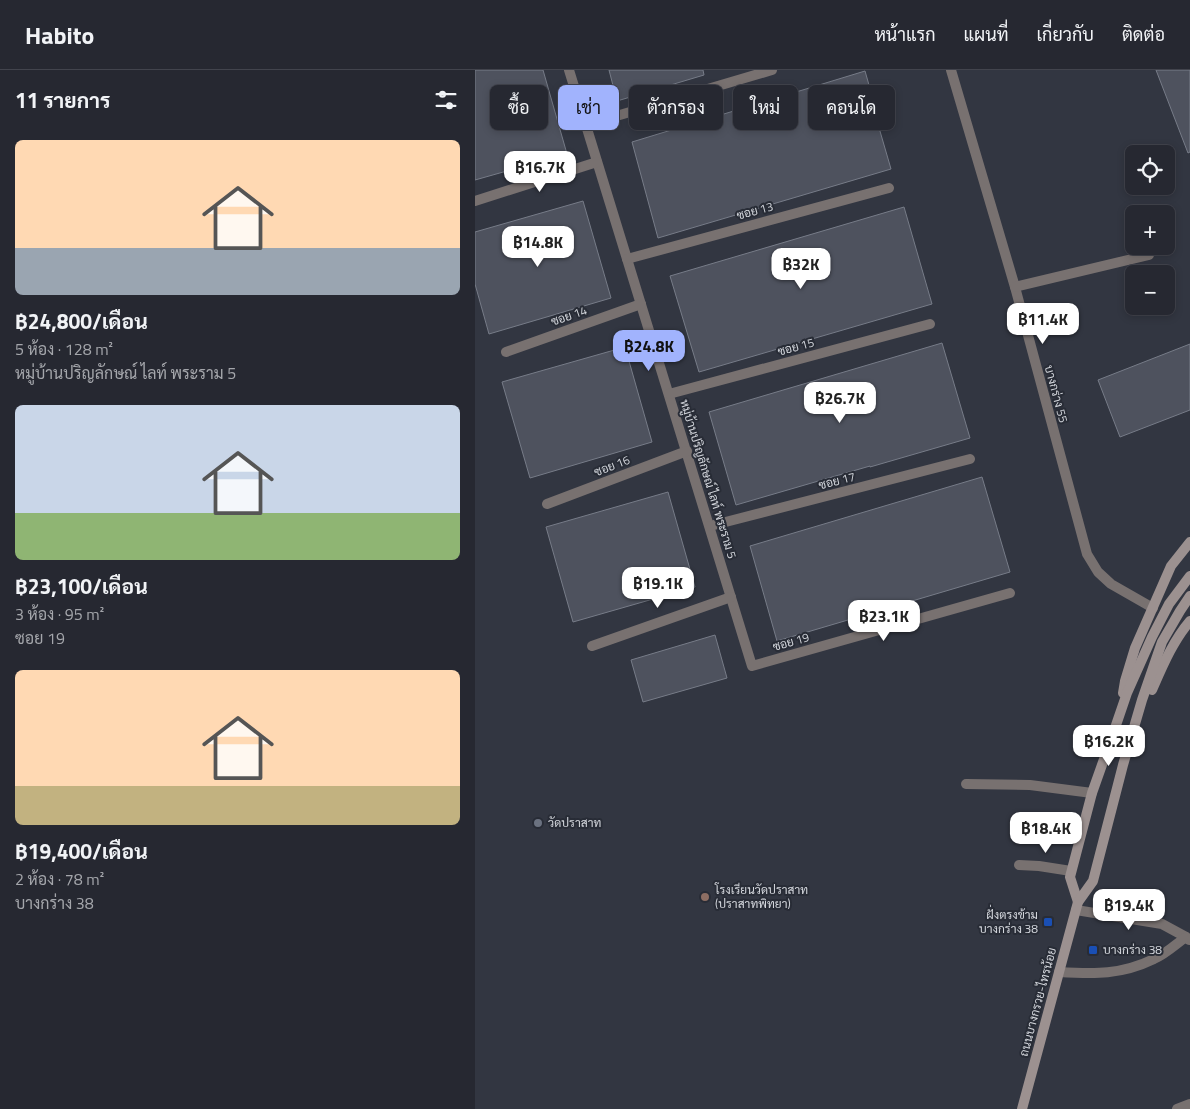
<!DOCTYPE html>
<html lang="th">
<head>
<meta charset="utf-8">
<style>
	:root { --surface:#262831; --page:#2e3039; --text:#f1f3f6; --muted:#a4a6ab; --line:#42444d; --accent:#a1b3fd }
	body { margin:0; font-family:"Titillium Web",Sarabun,sans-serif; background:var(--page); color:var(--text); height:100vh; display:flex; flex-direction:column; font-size:19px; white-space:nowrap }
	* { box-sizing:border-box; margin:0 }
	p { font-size:16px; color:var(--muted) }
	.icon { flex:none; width:28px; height:28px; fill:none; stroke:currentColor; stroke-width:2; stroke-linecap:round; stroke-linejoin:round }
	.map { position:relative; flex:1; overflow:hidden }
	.side { display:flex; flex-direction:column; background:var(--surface); width:475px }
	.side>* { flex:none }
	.hud { position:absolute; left:15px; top:15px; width:475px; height:45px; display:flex; gap:10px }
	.tools { position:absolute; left:650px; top:75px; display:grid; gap:10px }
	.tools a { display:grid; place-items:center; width:50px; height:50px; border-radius:8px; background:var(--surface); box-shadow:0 2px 8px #0003,0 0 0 1px var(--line); font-size:25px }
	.price { position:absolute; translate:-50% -42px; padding:0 11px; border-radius:10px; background:#fff; color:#222; font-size:16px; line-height:32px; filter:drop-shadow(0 1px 2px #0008) }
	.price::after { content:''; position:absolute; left:50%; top:30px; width:15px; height:11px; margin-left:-8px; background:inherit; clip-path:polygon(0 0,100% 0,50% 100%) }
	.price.selected { background:var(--accent); color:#111 }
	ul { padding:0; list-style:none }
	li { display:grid; align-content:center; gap:10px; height:265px; padding:0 15px }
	li span { display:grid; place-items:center; height:155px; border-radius:8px; color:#555 }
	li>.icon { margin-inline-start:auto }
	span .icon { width:90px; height:90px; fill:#fffc; stroke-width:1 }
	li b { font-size:21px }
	h2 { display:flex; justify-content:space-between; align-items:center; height:60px; padding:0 15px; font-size:21px }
	.chip { padding:0 18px; border-radius:8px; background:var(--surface); box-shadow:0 2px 8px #0003,0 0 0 1px var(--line); font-size:18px; line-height:45px }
	.chip.selected { background:var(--accent); color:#111 }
	header { display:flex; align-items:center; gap:30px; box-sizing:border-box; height:70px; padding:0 25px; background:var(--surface); border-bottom:1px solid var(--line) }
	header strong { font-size:24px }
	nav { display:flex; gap:28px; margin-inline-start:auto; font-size:18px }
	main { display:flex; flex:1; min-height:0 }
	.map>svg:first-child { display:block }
	.building { fill:#4e525e; stroke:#777c88 }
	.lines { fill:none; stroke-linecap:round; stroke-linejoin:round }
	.street { stroke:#787170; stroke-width:10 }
	.secondary { stroke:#9c9190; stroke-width:10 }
	.worship-dot { fill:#6b7280; stroke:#282c36; stroke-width:2 }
	.education-dot { fill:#8d6e63; stroke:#282c36; stroke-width:2 }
	.transit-dot { fill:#1a4fb4; stroke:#282c36; stroke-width:2 }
	.labels { text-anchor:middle; stroke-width:4; stroke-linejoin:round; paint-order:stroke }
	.street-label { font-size:12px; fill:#d3d6dc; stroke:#282c36 }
	.poi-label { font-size:12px; fill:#d3d6dc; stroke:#282c36; text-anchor:start }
</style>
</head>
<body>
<header>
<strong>Habito</strong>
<nav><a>หน้าแรก</a><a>แผนที่</a><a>เกี่ยวกับ</a><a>ติดต่อ</a></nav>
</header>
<main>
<section class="side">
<h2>11 รายการ<svg class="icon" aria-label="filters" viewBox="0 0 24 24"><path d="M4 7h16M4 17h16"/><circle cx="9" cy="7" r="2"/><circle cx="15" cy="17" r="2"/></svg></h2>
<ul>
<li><span style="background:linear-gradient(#ffd9b3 70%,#9aa5b1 0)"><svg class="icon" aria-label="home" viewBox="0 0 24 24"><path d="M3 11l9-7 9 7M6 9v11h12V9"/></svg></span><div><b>฿24,800/เดือน</b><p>5 ห้อง · 128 m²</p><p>หมู่บ้านปริญลักษณ์ ไลท์ พระราม 5</p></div></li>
<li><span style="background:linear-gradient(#c9d6e8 70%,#8fb573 0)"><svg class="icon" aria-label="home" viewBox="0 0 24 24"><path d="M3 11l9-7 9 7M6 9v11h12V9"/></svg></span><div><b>฿23,100/เดือน</b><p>3 ห้อง · 95 m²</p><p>ซอย 19</p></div></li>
<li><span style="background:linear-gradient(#ffd9b3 75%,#c2b280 0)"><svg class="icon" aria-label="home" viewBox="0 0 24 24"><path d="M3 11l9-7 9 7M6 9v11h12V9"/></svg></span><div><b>฿19,400/เดือน</b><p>2 ห้อง · 78 m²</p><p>บางกร่าง 38</p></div></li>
</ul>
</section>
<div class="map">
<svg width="715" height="1039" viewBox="0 0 715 1039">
	<rect width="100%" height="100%" fill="#323641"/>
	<g class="building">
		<path d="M0,0h68l24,84 -92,26z"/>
		<path d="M134,0h94l1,5 -87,26z"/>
		<path d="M681,0h34v82l-2,1z"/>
		<path d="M390,1l12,42 -2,1 16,55 -233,69 -26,-96z"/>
		<path d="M108,131l28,97 -122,36 -14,-50v-52z"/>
		<path d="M429,137l28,97 -233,68 -29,-96z"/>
		<path d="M467,273l28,95 -100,29v-1l-134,39 -27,-93z"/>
		<path d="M715,274v66l-70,27 -22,-57z"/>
		<path d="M150,277l27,95 -122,36 -28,-96z"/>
		<path d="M507,407l28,95 -233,69 -27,-95z"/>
		<path d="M193,422l27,95 -122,35 -27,-95z"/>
		<path d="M240,565l12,43 -84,24 -12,-42z"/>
	</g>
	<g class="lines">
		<g class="street">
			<path d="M94,0l183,596 258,-73"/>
			<path d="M476,0l64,217 72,267 11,18 13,12 42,24"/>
			<path d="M111,55l186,-55"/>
			<path d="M0,131l122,-39"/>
			<path d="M152,189l262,-71"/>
			<path d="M540,217l134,-32"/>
			<path d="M31,282l135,-48"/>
			<path d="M194,324l261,-70"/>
			<path d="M72,434l140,-53"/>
			<path d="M235,456l260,-67"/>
			<path d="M117,576l139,-49"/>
			<path d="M491,714l64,1 62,8"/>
			<path d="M544,795l20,1 32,5"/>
			<path d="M601,840l86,14 24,13 3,3"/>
			<path d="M584,902c36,2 62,3 95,-13 12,-5 22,-15 32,-22"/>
			<path d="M702,1039l13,-5"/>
		</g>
		<g class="secondary">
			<path d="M677,620c11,-25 21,-49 38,-69"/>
			<path d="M648,623l2,-12 10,-33 36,-82 19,-24"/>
			<path d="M603,832l-8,-25 22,-84 22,-62 13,-38 25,-56 17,-33 21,-28"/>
			<path d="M547,1039l56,-207 15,-21 30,-116 19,-65 20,-58 18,-31 10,-15"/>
		</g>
	</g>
	<circle class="worship-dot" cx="63" cy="753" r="5"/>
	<circle class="education-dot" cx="230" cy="827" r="5"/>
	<g class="transit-dot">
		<rect x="568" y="847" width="10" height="10" rx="2.5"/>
		<rect x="613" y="875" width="10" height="10" rx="2.5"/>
	</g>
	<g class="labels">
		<g class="street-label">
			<text transform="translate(280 141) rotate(-15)" y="4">ซอย 13</text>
			<text transform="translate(94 246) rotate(-19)" y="4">ซอย 14</text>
			<text transform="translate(321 277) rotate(-15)" y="4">ซอย 15</text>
			<text transform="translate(581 324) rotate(75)" y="4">บางกร่าง 55</text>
			<text transform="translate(137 396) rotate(-21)" y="4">ซอย 16</text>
			<text transform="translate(233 409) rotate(73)" y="4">หมู่บ้านปริญลักษณ์ ไลท์ พระราม 5</text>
			<text transform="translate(362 411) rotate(-14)" y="4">ซอย 17</text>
			<text transform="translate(316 572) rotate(-16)" y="4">ซอย 19</text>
			<text transform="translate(563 932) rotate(-75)" y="4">ถนนบางกรวย-ไทรน้อย</text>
		</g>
		<g class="poi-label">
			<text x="73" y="757">วัดปราสาท</text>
			<text x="240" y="824">โรงเรียนวัดปราสาท<tspan x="240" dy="14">(ปราสาทพิทยา)</tspan></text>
			<text x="563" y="849" text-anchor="end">ฝั่งตรงข้าม<tspan x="563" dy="14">บางกร่าง 38</tspan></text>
			<text x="628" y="884">บางกร่าง 38</text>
		</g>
	</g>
</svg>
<div class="tools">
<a><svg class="icon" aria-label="locate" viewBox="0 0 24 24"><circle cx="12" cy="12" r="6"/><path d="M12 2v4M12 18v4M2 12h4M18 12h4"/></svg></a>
<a>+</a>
<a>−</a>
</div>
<b class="price" style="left:65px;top:123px">฿16.7K</b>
<b class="price" style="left:63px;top:198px">฿14.8K</b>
<b class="price" style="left:326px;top:220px">฿32K</b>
<b class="price" style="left:568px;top:275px">฿11.4K</b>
<b class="price selected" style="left:174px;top:302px">฿24.8K</b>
<b class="price" style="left:365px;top:354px">฿26.7K</b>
<b class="price" style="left:183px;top:539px">฿19.1K</b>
<b class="price" style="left:409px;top:572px">฿23.1K</b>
<b class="price" style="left:634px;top:697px">฿16.2K</b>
<b class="price" style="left:571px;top:784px">฿18.4K</b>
<b class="price" style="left:654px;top:861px">฿19.4K</b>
<div class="hud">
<a class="chip">ซื้อ</a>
<a class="chip selected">เช่า</a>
<a class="chip">ตัวกรอง</a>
<a class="chip">ใหม่</a>
<a class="chip">คอนโด</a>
</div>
</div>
</main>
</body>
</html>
